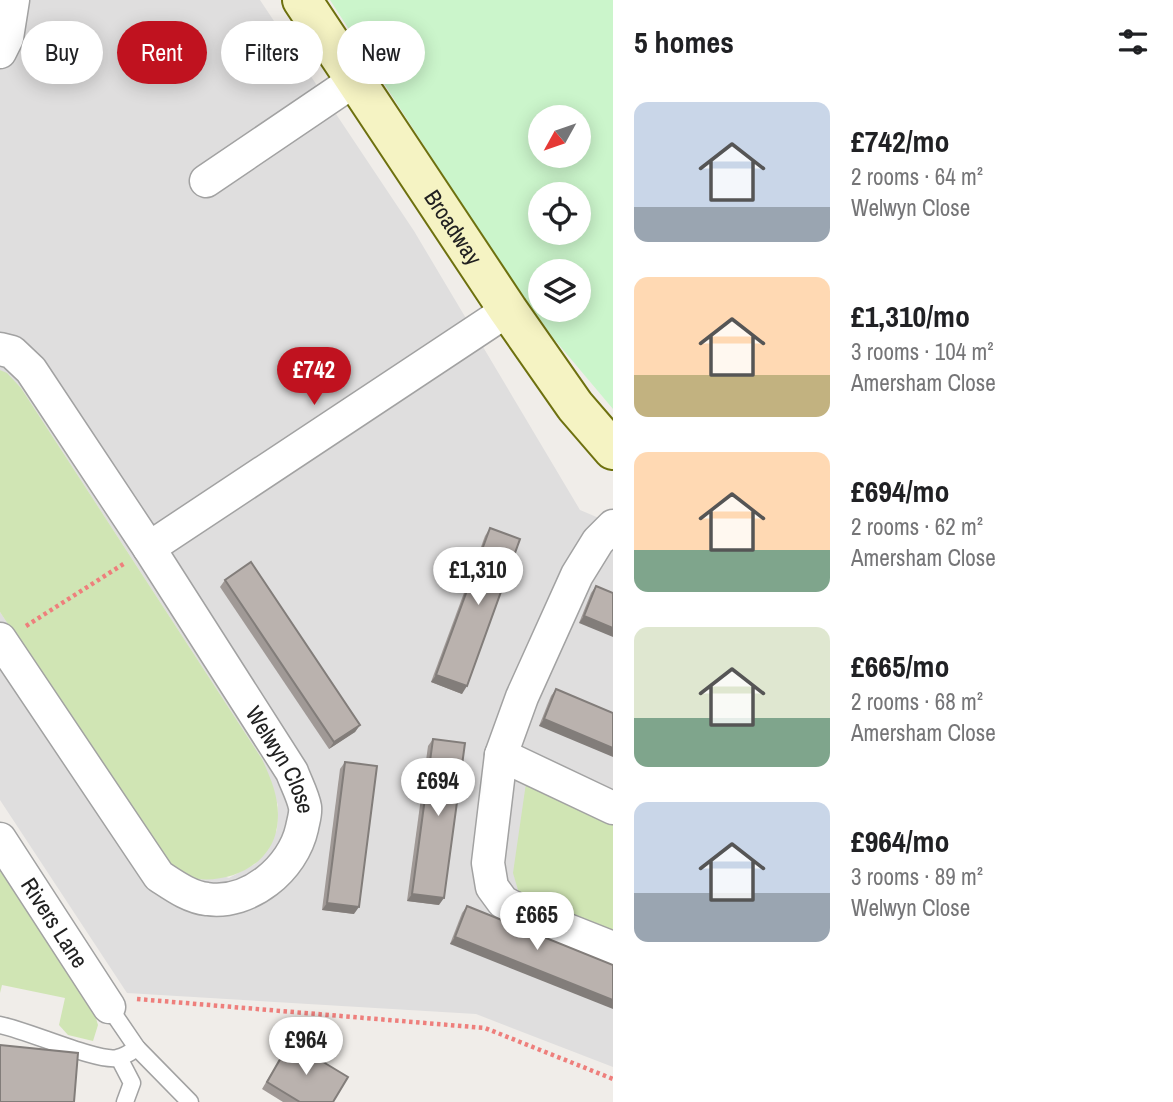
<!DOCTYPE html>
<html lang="en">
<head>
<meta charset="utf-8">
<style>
	:root { --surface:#fff; --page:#f6f6f6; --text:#202124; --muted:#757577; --accent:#c0121f }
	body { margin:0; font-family:"Archivo Narrow",sans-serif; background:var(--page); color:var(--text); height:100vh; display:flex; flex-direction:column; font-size:26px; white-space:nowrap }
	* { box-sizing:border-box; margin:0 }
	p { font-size:23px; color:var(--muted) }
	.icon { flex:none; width:38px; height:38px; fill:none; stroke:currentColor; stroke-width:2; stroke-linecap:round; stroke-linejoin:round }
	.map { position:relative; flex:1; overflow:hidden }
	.panel { display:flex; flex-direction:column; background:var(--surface); width:560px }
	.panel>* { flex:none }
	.top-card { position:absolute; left:21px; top:21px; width:486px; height:63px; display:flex; gap:14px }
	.needle { width:46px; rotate:230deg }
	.fabs { position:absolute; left:528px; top:105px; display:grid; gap:14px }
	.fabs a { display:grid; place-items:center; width:63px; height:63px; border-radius:50%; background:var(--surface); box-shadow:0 4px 18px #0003; font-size:35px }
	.price { position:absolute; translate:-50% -60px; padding:0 16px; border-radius:24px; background:#fff; color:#222; font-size:23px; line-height:46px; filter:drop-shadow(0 2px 4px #0008) }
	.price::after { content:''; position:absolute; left:50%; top:42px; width:21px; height:16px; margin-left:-10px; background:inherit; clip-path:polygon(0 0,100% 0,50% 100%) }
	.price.selected { background:var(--accent); color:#fff }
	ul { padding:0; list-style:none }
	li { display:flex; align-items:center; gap:21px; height:175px; padding:0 21px }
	li span { display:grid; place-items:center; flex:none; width:196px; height:140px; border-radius:14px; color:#555 }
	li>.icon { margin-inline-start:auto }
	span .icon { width:84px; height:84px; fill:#fffc; stroke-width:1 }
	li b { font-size:30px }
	h2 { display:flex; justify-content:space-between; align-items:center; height:84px; padding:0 21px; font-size:30px }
	.tag { padding:0 24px; border-radius:32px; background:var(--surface); box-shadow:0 4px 18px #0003; font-size:24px; line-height:63px }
	.tag.selected { background:var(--accent); color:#fff }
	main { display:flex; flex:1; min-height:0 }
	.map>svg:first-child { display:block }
	.residential { fill:#dfdede }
	.grass { fill:#d0e5b4 }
	.park { fill:#cbf5cb; fill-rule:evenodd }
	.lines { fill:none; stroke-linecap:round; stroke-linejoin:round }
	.lane-casing { stroke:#a2a2a2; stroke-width:19 }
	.street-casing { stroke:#a2a2a2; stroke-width:35 }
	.secondary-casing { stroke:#6e710f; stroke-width:42 }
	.path { stroke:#ee7f7c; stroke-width:4.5; stroke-dasharray:3.5 3.5; stroke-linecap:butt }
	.lane { stroke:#fff; stroke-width:16 }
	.street { stroke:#fff; stroke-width:32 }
	.secondary { stroke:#f5f3c3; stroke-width:38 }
	.wall { fill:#a09996 }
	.shaded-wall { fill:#827d7a }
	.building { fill:#bab2ae; stroke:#827d7a; stroke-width:2 }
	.labels { text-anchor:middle; stroke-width:5; stroke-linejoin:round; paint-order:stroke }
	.street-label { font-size:23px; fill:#212121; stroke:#fff }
</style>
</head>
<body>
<main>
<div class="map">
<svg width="613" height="1102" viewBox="0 0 613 1102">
	<rect width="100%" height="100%" fill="#f0ede9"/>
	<path class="residential" d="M0,0h260l154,231 166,279 33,14v543l-137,-53 -349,-21 -127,-193v-188l159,241 70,25 26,-14 12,-15 10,-19 1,-25 -16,-46 -241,-371 -14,-14 -7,-4z"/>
	<g class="grass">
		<path d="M0,370l7,3 14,15 241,371c10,22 19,43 15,68 -6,42 -57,61 -94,49 -9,-3 -17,-16 -24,-23l-159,-241z"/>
		<path d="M526,783l87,37v116l-87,-37 -8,-9 -5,-17z"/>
		<path d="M0,862l92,143 6,20 -5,16 -25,-6 -9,-10 6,-27 -63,-13 -2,8z"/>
	</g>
	<path class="park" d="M330,0h283v409l-59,-70 -54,-76zM541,117h38v39h-38zM541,194h38v39h-38zM541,271h38v39h-38z"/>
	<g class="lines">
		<defs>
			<g id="lane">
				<path d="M109,1007l28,41 53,54"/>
				<path d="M0,1025c27,5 97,37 117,33 7,-1 14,-6 20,-10"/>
				<path d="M119,1058l13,25 -7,19"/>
			</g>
			<g id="street">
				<path d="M0,52l7,-14 6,-38"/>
				<path d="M206,181l149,-101"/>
				<path id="s1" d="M0,349l12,3 19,18 118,178 143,224c4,11 11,24 13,35 1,7 -2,15 -3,21 -9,41 -53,77 -95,71 -18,-2 -34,-14 -48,-23l-159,-237"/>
				<path d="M613,526l-15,15 -21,34 -55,122 -21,58 -13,108 4,24 11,15 19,10 91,36"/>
				<path d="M149,548l359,-238"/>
				<path d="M501,755l112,53"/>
				<path id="s2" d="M0,839l109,168"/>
			</g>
			<g id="secondary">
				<path id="s3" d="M302,0l206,310 67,96 38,44"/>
			</g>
		</defs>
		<use href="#lane" class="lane-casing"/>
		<use href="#street" class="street-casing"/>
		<use href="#secondary" class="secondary-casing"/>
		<g class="path">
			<path d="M26,626l99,-63"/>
			<path d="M137,999l348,29 128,51"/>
		</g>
		<use href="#lane" class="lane"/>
		<use href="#street" class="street"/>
		<use href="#secondary" class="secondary"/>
	</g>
	<g class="wall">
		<path d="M490,528l-28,166 -31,-12 54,-146z"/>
		<path d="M225,580l135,145 -5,7 -26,17 -109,-162z"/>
		<path d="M596,586l17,7 -34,30 12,-30z"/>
		<path d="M556,689l57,24 -74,13 12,-30z"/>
		<path d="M433,739l6,166 -32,-4 21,-155z"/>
		<path d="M345,762l9,152 -32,-4 18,-141z"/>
		<path d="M467,906l146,59 -163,-21 12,-31z"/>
		<path d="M290,1042l43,60h-50l-21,-13z"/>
	</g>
	<g class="shaded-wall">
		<path d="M584,616l29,12v9l-34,-14z"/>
		<path d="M436,675l31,11 -5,8 -31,-12z"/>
		<path d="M544,719l69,29v9l-74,-31z"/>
		<path d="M360,725l-5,7 -26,17 5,-7z"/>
		<path d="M412,894l32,4 -5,7 -32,-4z"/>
		<path d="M327,903l32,4 -5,7 -32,-4z"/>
		<path d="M455,937l158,63v9l-163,-65z"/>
	</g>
	<g class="building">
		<path d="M490,528l30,11 -53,147 -31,-11z"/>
		<path d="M251,562l109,163 -26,17 -109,-162z"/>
		<path d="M596,586l17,7v35l-29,-12z"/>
		<path d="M556,689l57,24v35l-69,-29z"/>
		<path d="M433,739l32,4 -21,155 -32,-4z"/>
		<path d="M345,762l32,4 -18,141 -32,-4z"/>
		<path d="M467,906l146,59v35l-158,-63z"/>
		<path d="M290,1042l58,35 -15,25h-33l-33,-20z"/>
		<path d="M0,1045l78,8 -4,49h-74z"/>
	</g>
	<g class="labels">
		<g class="street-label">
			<text dy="8" stroke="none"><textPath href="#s3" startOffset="273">Broadway</textPath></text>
			<text dy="8" stroke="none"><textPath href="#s1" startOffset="502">Welwyn Close</textPath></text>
			<text dy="8" stroke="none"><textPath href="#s2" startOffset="100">Rivers Lane</textPath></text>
		</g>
	</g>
</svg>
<div class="fabs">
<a><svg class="needle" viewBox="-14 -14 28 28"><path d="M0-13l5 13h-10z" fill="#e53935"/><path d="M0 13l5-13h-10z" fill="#757577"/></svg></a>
<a><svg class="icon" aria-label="locate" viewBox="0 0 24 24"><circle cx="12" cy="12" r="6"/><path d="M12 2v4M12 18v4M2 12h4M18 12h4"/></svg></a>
<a><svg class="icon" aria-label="layers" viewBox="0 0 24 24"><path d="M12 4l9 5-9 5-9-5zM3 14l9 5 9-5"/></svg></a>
</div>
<b class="price selected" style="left:314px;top:407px">£742</b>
<b class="price" style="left:478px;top:607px">£1,310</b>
<b class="price" style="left:438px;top:818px">£694</b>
<b class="price" style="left:537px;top:952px">£665</b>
<b class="price" style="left:306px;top:1077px">£964</b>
<div class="top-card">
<a class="tag">Buy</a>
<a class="tag selected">Rent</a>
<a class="tag">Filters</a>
<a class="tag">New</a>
</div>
</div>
<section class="panel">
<h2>5 homes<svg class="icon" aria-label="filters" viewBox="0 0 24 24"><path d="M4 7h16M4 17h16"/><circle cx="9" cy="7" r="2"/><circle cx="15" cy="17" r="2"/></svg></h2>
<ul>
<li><span style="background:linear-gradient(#c9d6e8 75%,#9aa5b1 0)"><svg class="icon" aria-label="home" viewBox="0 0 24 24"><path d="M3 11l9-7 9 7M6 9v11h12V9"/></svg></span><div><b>£742/mo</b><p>2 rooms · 64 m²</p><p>Welwyn Close</p></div></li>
<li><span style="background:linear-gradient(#ffd9b3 70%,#c2b280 0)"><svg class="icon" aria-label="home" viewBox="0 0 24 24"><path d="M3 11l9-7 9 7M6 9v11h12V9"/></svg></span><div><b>£1,310/mo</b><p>3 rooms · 104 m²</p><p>Amersham Close</p></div></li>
<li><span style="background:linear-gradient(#ffd9b3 70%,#7fa58c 0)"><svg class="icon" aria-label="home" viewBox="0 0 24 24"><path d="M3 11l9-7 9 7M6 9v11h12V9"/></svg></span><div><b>£694/mo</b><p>2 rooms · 62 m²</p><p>Amersham Close</p></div></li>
<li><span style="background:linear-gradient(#dfe7d0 65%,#7fa58c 0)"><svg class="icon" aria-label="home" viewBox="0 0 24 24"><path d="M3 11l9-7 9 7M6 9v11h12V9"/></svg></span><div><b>£665/mo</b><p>2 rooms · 68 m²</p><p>Amersham Close</p></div></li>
<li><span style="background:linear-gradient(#c9d6e8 65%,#9aa5b1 0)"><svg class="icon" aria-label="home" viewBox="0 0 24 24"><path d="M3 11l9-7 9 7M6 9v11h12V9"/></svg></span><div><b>£964/mo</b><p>3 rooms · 89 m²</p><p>Welwyn Close</p></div></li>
</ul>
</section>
</main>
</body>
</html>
